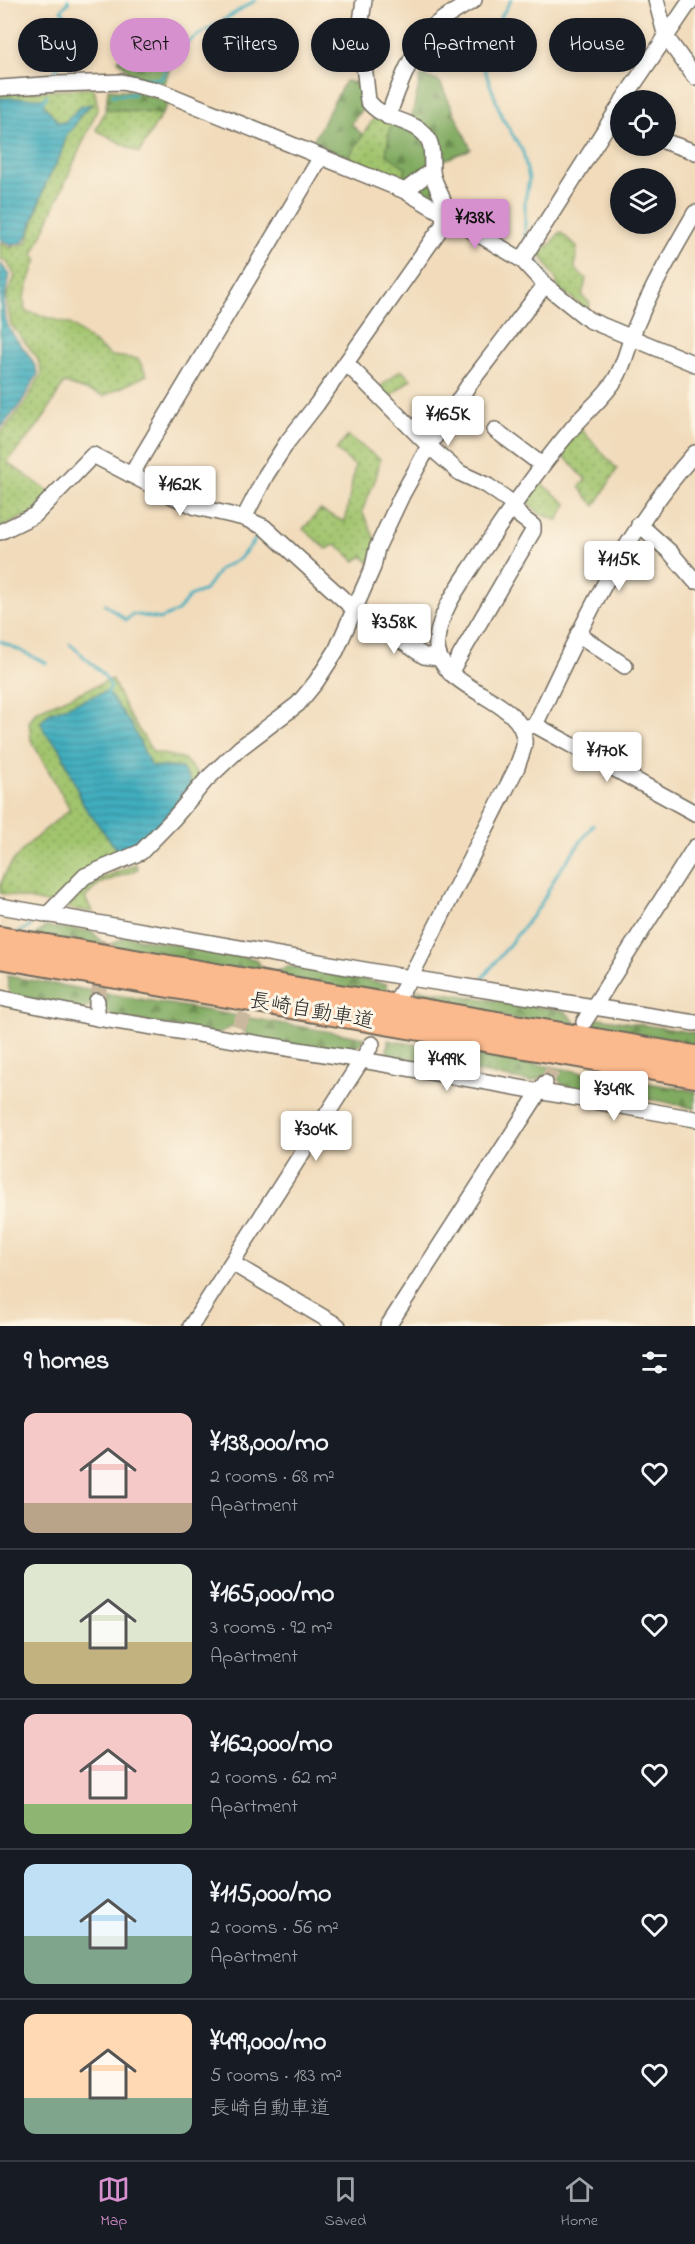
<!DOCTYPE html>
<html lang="en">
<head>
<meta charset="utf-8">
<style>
	:root { --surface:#171b24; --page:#242831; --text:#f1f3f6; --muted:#9ea1a6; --line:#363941; --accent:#d690ce }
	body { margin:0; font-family:"Indie Flower","Klee One",sans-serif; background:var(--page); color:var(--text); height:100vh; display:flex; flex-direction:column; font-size:22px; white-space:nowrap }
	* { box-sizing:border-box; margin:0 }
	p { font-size:20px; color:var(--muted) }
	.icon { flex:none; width:33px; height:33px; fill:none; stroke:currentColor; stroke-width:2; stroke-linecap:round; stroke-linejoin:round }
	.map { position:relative; height:1326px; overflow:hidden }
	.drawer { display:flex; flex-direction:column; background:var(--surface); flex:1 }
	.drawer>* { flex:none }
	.top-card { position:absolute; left:18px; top:18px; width:660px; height:54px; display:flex; gap:12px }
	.controls { position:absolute; left:610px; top:90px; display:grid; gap:12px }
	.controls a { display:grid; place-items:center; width:66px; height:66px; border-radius:50%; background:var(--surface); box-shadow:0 3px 9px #0003; font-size:30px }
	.price { position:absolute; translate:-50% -51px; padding:0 14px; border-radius:6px; background:#fff; color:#222; font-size:20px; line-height:39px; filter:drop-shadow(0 2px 3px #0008) }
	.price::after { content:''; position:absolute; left:50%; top:36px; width:18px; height:14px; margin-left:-9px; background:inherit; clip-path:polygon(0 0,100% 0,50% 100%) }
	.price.active { background:var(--accent); color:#111 }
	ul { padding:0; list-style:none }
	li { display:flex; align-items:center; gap:18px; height:150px; padding:0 24px }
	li+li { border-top:2px solid var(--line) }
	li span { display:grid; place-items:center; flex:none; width:168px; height:120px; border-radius:12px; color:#555 }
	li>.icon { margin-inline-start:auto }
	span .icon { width:72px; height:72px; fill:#fffc; stroke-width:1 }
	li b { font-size:26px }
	h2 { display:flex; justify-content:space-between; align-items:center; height:72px; padding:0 24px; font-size:26px }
	.tag { padding:0 21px; border-radius:27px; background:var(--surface); box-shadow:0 3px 9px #0003; font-size:21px; line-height:54px }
	.tag.active { background:var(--accent); color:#111 }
	.dock { display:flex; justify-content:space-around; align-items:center; height:84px; border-top:2px solid var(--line); background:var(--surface); font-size:16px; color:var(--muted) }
	.dock a { display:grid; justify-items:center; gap:3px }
	.dock .active { color:var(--accent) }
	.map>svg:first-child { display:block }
	.grass { fill:url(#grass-dots); stroke:#66784c; stroke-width:1.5; fill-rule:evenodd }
	.forest { fill:url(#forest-firs); stroke:#566a46; stroke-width:1.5 }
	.water { fill:url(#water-rules); stroke:#366c74; stroke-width:1.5 }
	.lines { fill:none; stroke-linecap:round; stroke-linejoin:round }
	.stream { stroke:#40adbe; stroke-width:3 }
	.minor-tunnel { stroke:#c9b89e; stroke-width:15; stroke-dasharray:15 8; stroke-linecap:butt }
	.minor-casing { stroke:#70695d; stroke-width:18 }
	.highway-casing { stroke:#70695d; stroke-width:26 }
	.minor { stroke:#fff; stroke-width:15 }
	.highway { stroke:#fbba8d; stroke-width:22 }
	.labels { text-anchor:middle; stroke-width:6; stroke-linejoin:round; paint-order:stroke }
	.street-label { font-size:21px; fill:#2b2b2b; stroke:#fcf5e5 }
</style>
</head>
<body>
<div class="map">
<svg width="695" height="1326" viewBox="0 0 695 1326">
	<defs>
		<pattern id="grass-dots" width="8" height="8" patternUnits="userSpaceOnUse" patternTransform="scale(1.5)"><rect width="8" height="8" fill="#a1c46d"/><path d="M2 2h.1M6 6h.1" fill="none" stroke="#839f5a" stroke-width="1.8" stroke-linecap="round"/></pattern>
		<pattern id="forest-firs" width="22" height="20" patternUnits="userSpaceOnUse" patternTransform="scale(1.5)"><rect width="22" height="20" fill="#80aa60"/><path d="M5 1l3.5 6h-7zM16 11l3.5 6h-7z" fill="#698b4f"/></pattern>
		<pattern id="water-rules" width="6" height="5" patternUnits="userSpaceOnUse" patternTransform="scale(1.5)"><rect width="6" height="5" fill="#40adbe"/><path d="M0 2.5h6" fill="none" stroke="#368d9b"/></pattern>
	</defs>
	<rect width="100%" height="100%" fill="#fcf5e5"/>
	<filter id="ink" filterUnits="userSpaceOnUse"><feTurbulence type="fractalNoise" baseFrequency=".0167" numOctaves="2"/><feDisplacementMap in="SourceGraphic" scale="12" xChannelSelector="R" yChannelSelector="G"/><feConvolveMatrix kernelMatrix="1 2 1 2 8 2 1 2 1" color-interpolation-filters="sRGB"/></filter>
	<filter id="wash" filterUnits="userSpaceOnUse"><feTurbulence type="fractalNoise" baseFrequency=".008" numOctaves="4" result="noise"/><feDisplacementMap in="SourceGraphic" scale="24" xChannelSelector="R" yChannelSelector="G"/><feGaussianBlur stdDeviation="1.35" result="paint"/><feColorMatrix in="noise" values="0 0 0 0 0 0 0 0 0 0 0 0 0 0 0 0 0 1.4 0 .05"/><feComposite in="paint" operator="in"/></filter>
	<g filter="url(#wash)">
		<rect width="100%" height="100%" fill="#f1dbbb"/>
		<g class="grass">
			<path d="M94,88l4,20 -65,147 4,4 -13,38 1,14 45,13 41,32 27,3 9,16 -43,21 -40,-13 -23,39 -34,40 44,31 -19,20 -32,15v-94l23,-28 19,-33 -5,-16 -26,-32 -5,-28 9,-21 -8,-14 -7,-4v-16l11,6 16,-5 19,-60 14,-27 7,-22 7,-7 6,-12 11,-10 -10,1 -16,16h-8l-13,-17 -2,-7h-42v-4z"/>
			<path d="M106,109l56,5 -23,39 -43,-23z"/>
			<path d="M376,115l15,8 15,45 -3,12 -55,-23z"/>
			<path d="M560,232l17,15 -2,22 11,10 -4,17 8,7 -3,6 -30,-22v-6l-20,-32 3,-8 8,6z"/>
			<path d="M401,370l10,9 -25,21 -10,-10z"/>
			<path d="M579,427l38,42 -22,37 -16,-19 7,-7 -26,-28z"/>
			<path d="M348,436l32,23 -4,19 -14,33 14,30 -6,23 -7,-8 -8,5 -19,-17 -9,5 -24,-20 17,-19 25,12 10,-56 -19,-16z"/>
			<path d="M538,481l29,23 -9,16 -18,-6 -15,-15z"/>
			<path d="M112,679l17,36 24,37 31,7 18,20 -72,76 -79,49 -51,-11c0,-32 47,-64 70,-84l-39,-69 -2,-18 7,-11zM132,726l19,40 31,2 -98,38 -24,-58z"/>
			<path d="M136,864l2,5 -39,15 -14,14 8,14 -27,-4 27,-26z"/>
		</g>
		<g class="forest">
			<path d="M150,32l27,18 -13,34 -39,-8 3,-6 -10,-10 15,-22z"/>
			<path d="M421,75l19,7 31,67 -34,14 13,45 -47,-28 3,-12 -20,-14 5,-31 20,-3z"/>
			<path d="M345,81l19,3 1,21 -14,19 12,11 -15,22 -36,-14z"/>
			<path d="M108,89l28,2 33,11 -7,12 -56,-5z"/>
			<path d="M45,927l47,4 14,16 21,-11 128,23 14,16 19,-9 99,18 2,16 -358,-62z"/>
			<path d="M7,976l359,62 -15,15 -101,-13 -11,-17 -21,11 -107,-18 -12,-16 -17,11 -72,-15z"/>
			<path d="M419,989l146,22 15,17 20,-10 95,15v16l-286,-48z"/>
			<path d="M388,1040l307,51v18l-34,-8 -95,-11 -13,-18 -22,10 -144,-26z"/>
		</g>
		<g class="water">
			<path d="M0,98h43l1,7 14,17h7l16,-16 11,-2 -12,11 -6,12 -7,7 -7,22 -14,27 -18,52 -5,7 -12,3 -11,-6z"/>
			<path d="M0,263l10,12c-4,15 -10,35 -2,51 9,18 24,27 30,48l-18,31 -20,24z"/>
			<path d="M107,691l25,35 19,40 31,2 9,15 -26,35 -34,31 -13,2 -34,-45 -24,-58 -15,-15 -4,-11 8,-9z"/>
		</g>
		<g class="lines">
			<g class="stream">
				<path d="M511,0l-25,42 -3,23 19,52 21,35 6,27 -4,22v40l2,4"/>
				<path d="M52,76l27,-44 -18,-22 7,-7v-3"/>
				<path d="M141,78l20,1 15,-30 80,-49"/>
				<path d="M112,95l22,-1"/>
				<path d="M41,104l6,-8"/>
				<path d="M532,252l17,28"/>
				<path d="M105,604l21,16 7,-6 27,5 18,-8 12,-15 15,-6 15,-21 19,-10 23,-27"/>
				<path d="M0,641l46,22"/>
				<path d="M70,644l32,29 9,13 -5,10"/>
				<path d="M19,932l12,-6"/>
				<path d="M482,979l58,-73 17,-32 36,-49"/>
			</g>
		</g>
	</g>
	<g filter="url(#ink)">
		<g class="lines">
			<g class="minor-tunnel">
				<path d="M97,1001l11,-62"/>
				<path d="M238,1027l31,-57"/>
				<path d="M545,1083l23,-36"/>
			</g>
			<defs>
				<g id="minor">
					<path d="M656,0l10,37 29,40"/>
					<path d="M0,88l57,-4 65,-2 38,9 245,100 117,69 23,25 44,35 106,44"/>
					<path d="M623,100l68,-100"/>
					<path d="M388,117c8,-24 27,-75 47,-92 11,-9 26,-17 39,-25"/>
					<path d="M666,142l29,10"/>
					<path d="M405,191l26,-20"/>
					<path d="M522,260l99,-156"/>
					<path d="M346,363l83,83 31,27 28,13 20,14 13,17 12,9v5l-83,142"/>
					<path d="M495,430l47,35"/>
					<path d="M131,475l190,-318"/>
					<path d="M244,518l22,-43 22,-34 29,-37 126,-179c1,-8 2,-17 0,-24 -3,-10 -11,-21 -11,-31 -1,-17 3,-31 -15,-42 -17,-10 -36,-10 -49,-27l-8,-72 4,-29"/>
					<path d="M639,524l31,28 25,29"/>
					<path d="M0,532l35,-17 58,-60 73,38 30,14 48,11 20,9 91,83 69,46 14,2"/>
					<path d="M578,634l47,32"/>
					<path d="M535,725c46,-98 88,-191 160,-272"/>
					<path d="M527,727l8,-2 160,88"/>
					<path d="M0,906l410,72 285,45"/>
					<path d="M47,915l38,-39 56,-24 33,-34 32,-38 34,-32 58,-44 18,-22 20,-31 37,-84 4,-19 25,-53 27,-49 39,-60 77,-101"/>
					<path d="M399,996l11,-18 107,-211c2,-7 6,-15 7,-22 5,-49 -92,-53 -87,-105 3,-31 26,-59 42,-84 29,-43 58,-86 91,-125 14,-18 33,-32 45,-51 11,-17 14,-40 23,-59 16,-38 37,-73 57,-108"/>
					<path d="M0,998l97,20 265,42 333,59"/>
					<path d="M97,1001v17"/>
					<path d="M584,1022l111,-175"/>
					<path d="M232,1263l106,63"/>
					<path d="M191,1326l181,-282"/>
					<path d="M388,1326l157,-243"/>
				</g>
				<g id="highway">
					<path d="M0,938l695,119"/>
					<path d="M0,957l695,119"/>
				</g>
			</defs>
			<use href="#minor" class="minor-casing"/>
			<use href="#highway" class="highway-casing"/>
			<use href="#minor" class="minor"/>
			<use href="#highway" class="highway"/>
		</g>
	</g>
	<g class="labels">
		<g class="street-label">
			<text transform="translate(312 1010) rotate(10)" y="7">長崎自動車道</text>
		</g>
	</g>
</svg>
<div class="controls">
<a><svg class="icon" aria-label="locate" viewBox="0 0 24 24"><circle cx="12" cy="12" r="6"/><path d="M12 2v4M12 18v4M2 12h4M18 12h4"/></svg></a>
<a><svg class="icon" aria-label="layers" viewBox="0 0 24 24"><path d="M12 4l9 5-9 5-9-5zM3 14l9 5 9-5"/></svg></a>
</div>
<b class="price active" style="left:475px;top:250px">¥138K</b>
<b class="price" style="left:448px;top:447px">¥165K</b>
<b class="price" style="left:180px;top:517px">¥162K</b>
<b class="price" style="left:619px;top:592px">¥115K</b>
<b class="price" style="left:394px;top:655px">¥358K</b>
<b class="price" style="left:607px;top:783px">¥170K</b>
<b class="price" style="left:447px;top:1092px">¥499K</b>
<b class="price" style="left:614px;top:1122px">¥349K</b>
<b class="price" style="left:316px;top:1162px">¥304K</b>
<div class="top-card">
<a class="tag">Buy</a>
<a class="tag active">Rent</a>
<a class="tag">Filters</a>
<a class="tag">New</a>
<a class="tag">Apartment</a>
<a class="tag">House</a>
</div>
</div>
<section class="drawer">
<h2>9 homes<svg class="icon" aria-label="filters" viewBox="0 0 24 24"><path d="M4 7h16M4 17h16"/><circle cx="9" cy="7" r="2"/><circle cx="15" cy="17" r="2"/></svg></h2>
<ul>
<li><span style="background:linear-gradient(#f6c9c9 75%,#b9a48a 0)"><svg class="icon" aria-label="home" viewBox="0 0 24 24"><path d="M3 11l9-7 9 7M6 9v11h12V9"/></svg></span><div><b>¥138,000/mo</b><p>2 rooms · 68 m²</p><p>Apartment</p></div><svg class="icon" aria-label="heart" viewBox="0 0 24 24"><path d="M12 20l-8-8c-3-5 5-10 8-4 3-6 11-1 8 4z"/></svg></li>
<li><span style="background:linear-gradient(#dfe7d0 65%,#c2b280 0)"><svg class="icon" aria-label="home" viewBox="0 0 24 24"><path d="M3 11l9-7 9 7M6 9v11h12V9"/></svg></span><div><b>¥165,000/mo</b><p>3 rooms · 92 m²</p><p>Apartment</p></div><svg class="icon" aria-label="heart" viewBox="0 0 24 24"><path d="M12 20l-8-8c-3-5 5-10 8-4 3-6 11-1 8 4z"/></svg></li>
<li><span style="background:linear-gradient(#f6c9c9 75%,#8fb573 0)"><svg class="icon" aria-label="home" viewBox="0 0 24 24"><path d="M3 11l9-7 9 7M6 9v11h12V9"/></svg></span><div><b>¥162,000/mo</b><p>2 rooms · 62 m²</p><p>Apartment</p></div><svg class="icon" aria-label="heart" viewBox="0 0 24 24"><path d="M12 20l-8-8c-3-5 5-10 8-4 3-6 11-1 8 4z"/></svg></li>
<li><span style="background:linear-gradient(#bfe0f5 60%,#7fa58c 0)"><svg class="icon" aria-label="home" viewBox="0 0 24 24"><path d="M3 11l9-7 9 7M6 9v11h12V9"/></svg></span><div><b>¥115,000/mo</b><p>2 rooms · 56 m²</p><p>Apartment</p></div><svg class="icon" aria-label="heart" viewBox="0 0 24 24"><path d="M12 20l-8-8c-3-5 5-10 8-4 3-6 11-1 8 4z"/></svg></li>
<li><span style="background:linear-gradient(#ffd9b3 70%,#7fa58c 0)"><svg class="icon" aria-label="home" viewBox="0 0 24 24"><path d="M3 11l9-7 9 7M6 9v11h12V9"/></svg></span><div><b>¥499,000/mo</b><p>5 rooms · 183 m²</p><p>長崎自動車道</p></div><svg class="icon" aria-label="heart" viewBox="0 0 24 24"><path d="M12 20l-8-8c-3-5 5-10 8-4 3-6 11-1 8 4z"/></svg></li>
</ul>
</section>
<nav class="dock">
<a class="active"><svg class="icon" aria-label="map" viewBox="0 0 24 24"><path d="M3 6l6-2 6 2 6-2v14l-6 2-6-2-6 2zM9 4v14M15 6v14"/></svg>Map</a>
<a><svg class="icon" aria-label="saved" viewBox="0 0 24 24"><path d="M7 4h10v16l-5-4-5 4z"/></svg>Saved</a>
<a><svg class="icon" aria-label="home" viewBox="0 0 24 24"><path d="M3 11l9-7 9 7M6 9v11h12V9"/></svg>Home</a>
</nav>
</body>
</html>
